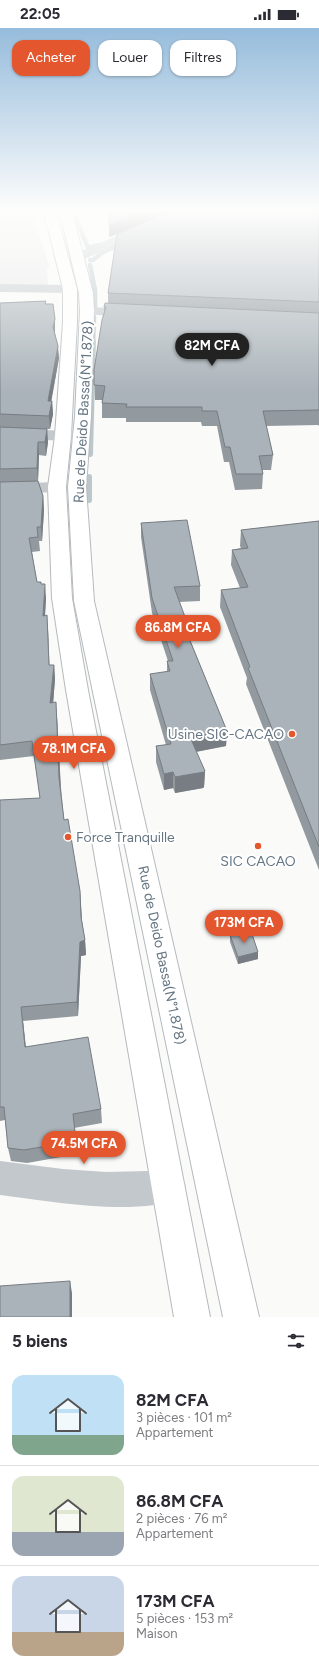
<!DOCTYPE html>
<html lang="fr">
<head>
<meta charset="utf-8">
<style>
	:root { --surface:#fff; --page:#f7f7f7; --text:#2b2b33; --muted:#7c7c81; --line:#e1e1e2; --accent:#e4572e }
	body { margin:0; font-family:Figtree,sans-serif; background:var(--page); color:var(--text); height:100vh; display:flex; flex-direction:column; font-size:15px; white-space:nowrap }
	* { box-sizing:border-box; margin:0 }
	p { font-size:13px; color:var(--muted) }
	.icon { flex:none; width:22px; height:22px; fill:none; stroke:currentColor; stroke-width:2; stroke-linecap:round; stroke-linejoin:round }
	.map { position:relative; height:1289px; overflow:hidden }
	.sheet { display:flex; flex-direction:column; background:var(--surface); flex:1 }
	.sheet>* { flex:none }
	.banner { position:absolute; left:12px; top:12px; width:295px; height:36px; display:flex; gap:8px }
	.price { position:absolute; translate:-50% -34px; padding:0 9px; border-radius:14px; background:var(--accent); color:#fff; font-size:13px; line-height:26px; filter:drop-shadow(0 1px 2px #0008) }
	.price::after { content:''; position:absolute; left:50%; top:24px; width:12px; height:9px; margin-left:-6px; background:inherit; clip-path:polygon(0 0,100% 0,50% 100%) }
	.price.selected { background:#222; color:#fff }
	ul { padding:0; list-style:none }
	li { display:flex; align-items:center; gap:12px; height:100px; padding:0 12px }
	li+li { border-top:1px solid var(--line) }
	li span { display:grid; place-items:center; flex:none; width:112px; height:80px; border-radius:12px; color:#555 }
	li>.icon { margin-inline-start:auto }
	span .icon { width:48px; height:48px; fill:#fffc; stroke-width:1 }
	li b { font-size:17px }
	h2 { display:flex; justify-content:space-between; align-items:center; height:48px; padding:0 12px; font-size:17px }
	.chip { padding:0 14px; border-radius:12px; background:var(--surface); box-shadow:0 1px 3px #0004; font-size:14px; line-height:36px }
	.chip.selected { background:var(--accent); color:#fff }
	.status { display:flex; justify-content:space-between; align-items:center; height:28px; padding:0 20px; background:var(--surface); direction:ltr }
	.status svg { height:11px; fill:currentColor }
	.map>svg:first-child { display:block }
	.built { fill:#e8e9e9 }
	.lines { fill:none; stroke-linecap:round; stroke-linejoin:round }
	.stream-far1 { stroke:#bbc7cb; stroke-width:4.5 }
	.stream { stroke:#bbc7cb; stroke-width:6 }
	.major-casing { stroke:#b5babe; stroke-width:2 }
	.minor { fill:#c3c8cc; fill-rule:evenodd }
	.major { fill:#fff; fill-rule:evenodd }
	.wall { fill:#929a9f }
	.shaded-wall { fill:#777d82 }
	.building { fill:#aab3b9; stroke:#777d82 }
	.poi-dot { fill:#e4572e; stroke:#fff; stroke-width:1.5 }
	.labels { text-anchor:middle; stroke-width:4; stroke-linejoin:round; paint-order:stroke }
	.street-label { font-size:14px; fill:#657683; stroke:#fff }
	.poi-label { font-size:14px; fill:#657683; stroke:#fff; text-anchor:end }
</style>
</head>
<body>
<div class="status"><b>22:05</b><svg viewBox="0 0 49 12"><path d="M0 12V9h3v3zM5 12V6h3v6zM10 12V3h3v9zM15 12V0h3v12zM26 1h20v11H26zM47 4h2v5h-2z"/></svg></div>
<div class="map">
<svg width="319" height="1289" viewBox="0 0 319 1289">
	<rect width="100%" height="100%" fill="#fafaf8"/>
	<path class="built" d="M0,184h31l18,53 -2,6 1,15h-48z"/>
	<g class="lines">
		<g class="stream-far1">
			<path d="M73,184l15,36 11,-3"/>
			<path d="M90,232h3l10,-8 21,-9"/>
			<path d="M90,237l5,25v20"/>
			<path d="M93,315l1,-26"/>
		</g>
		<g class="stream">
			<path d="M90,426l3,-112"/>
			<path d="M89,449v23"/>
		</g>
		<defs>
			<g id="major">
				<path d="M44,184h12l21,77v33l-6,114 -5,51 6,111 16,92 122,627h-36l-108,-627 -14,-92 -4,-111 7,-51 8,-114v-33z"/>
				<path d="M60,184h12l21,81 1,18 -3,105 -5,71 8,114 165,716h-36l-149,-716 -6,-114 7,-71 5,-105 -1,-18z"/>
			</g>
		</defs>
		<use href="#major" class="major-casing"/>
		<g class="minor">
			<path d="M173,184h16l-1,2 -106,46h-8l-2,-3 2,-3z"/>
			<path d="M0,256l70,1 5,1 2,3 -2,3 -5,1 -70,-1z"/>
			<path d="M87,279l47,2 5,1 2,3 -2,3 -5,1 -52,-3 -2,-3 2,-3z"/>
			<path d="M0,401l81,2 6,1 2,4 -2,4 -6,1 -81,-2z"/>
			<path d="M57,454l6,1 3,4 -3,4 -6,1 -57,2v-10z"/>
			<path d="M0,1133l63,8 43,3 42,-1 21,-2 12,5 5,12 -5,12c-45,19 -132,3 -181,-3z"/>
		</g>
		<use href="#major" class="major"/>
	</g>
	<g class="wall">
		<path d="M109,184h210v214l-1,-1 -52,1 7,29 -2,15h-9l1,4 -1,15 -27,1 -6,-28h-5l-7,-36h-15l-1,-4h-75v-4h-24v-15l1,-3h-8l-1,-30 10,-57v-6l4,-4v-10l9,-59 -8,3z"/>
		<path d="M46,273v3l9,27v2l4,25 -8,43h1l1,13 -3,15h-3l1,13 -2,14 -7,-1 -1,26 5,15 1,14 -2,31h-3l1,10 -8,1 5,30 4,2 5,14 -1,17 3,15 1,35h5l1,14 -2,24 4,14 4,71 3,32 16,71 2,30 3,19 1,15 -5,1 -3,60 -55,5 3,26 75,62 1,14 -28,5 4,26 -51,9 -16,-2 -3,-13 -3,-28 -5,1v-321l40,-2 -6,-42 -34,4v-457z"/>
		<path d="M319,493v349l-73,-186 1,-6 -27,-71 1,-17 19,-2 -9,-23 1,-15 9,-2 -1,-2 1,-16z"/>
		<path d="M141,495l59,63v15l-21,1 9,33 39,96 -1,15 -30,6 9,19 -1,16 -1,1 -28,5 -2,-5 -9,2 -8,-28v-16l10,-1 -16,-55v-16l17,-2v-11h1l-16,-48 -11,-76z"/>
		<path d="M230,907l28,17v7l-20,5 -8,-22z"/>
	</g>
	<g class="shaded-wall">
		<path d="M140,184h28l-59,25v-12z"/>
		<path d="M55,291v12l-1,8 -1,-12z"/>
		<path d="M58,318l1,12 -10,56 -1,-13z"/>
		<path d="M52,373l1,13 -3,15 -1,-13z"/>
		<path d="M47,401l1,13 -2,14 -1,-14z"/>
		<path d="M38,414l1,13 -1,26 -1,-13z"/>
		<path d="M43,468l1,14 -2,31 -1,-14z"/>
		<path d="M45,556l1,14 -2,32 -1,-14z"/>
		<path d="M47,587l1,15 2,50 -1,-15z"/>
		<path d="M188,597v15l-4,-14z"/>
		<path d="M54,637l1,14 -3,39 -2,-15z"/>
		<path d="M56,674l1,15 4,76 -2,-15z"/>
		<path d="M227,703l-1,15 -37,7 1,-16z"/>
		<path d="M205,743l-1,16 -1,1 -28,5v-16z"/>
		<path d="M173,744v16l-9,2v-16z"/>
		<path d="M80,863l1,14 1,26 -1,-14z"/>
		<path d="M85,912l1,15 -5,1 -3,60 -1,-14 3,-60z"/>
		<path d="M258,924v7l-20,5v-7z"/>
		<path d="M21,979l2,14 4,40 -2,-14z"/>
		<path d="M70,1253l2,12v24h-2z"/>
	</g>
	<g class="building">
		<path d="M109,184h31l-31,13z"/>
		<path d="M168,184h151v90l-211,-9 9,-59z"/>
		<path d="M46,273l-1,3h8l2,15 -2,8 5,19 -10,55h4l-3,15 -49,-2v-111z"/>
		<path d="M105,275l214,10v97l-56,1 10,44 -14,1 4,18h-27l-6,-27h-5l-8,-36h-15v-4h-76l1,-3 -25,-1 3,-17 -11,-1v-15l8,-50 4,-13h-2z"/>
		<path d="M0,399l47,2 -2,13h-7l-1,26 -37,1z"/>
		<path d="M38,453l5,15 -2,31h-4l1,10 -9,1 8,44h4v2h4l-2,32 4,-1 2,50h5l-4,38 6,-1 3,76 5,42 4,-1 12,72 1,26 4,23 -5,2 -3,60 -56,5 4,40 63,-10 13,72 -28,5 3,27 -52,9 -16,-2 -4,-41h-4v-307l40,-2 -8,-57 -32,4v-263z"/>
		<path d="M187,492l13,66 -26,1 14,38 -4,1 43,105 -37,6 15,34 -1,1 -29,5 -2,-5 -9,2 -8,-28 15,-2 -21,-70 20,-3 -3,-10h6l-21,-63 -11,-75z"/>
		<path d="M319,493v326l-71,-179 2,-1 -29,-77 27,-3 -16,-37 16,-2 -7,-18z"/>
		<path d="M251,903l7,21 -20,5 -8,-22z"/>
		<path d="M70,1253v36h-70v-31z"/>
	</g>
	<linearGradient id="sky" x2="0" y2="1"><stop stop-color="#96bcdc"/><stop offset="0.5" stop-color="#fdfdfc"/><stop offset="1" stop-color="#fdfdfc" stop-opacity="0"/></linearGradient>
	<rect width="319" height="365" fill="url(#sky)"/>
	<g class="poi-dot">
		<circle cx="292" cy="706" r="4"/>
		<circle cx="68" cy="809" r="4"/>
		<circle cx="258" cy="818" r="4"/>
	</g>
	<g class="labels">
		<g class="street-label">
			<text transform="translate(83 384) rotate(-87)" y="5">Rue de Deido Bassa(N°1.878)</text>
			<text transform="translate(162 927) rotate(78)" y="5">Rue de Deido Bassa(N°1.878)</text>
		</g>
		<g class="poi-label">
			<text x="284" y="711">Usine SIC-CACAO</text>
			<text x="76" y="814" text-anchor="start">Force Tranquille</text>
			<text x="258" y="838" text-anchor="middle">SIC CACAO</text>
		</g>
	</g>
</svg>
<b class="price selected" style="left:212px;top:339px">82M CFA</b>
<b class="price" style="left:178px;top:621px">86.8M CFA</b>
<b class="price" style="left:74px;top:742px">78.1M CFA</b>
<b class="price" style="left:244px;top:916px">173M CFA</b>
<b class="price" style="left:84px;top:1137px">74.5M CFA</b>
<div class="banner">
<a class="chip selected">Acheter</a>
<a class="chip">Louer</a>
<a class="chip">Filtres</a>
</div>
</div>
<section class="sheet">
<h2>5 biens<svg class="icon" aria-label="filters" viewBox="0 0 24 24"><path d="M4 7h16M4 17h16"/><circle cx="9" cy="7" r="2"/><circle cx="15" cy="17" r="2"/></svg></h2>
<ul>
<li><span style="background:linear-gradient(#bfe0f5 75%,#7fa58c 0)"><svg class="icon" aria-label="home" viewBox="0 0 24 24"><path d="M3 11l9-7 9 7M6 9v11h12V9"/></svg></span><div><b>82M CFA</b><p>3 pièces · 101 m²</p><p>Appartement</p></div></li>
<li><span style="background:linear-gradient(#dfe7d0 70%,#9aa5b1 0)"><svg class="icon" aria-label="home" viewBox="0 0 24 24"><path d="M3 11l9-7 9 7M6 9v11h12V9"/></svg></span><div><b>86.8M CFA</b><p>2 pièces · 76 m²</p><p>Appartement</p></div></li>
<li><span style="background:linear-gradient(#c9d6e8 70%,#b9a48a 0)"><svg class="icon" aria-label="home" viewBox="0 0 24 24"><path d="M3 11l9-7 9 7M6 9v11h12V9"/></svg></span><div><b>173M CFA</b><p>5 pièces · 153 m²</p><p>Maison</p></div></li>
</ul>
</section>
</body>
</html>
